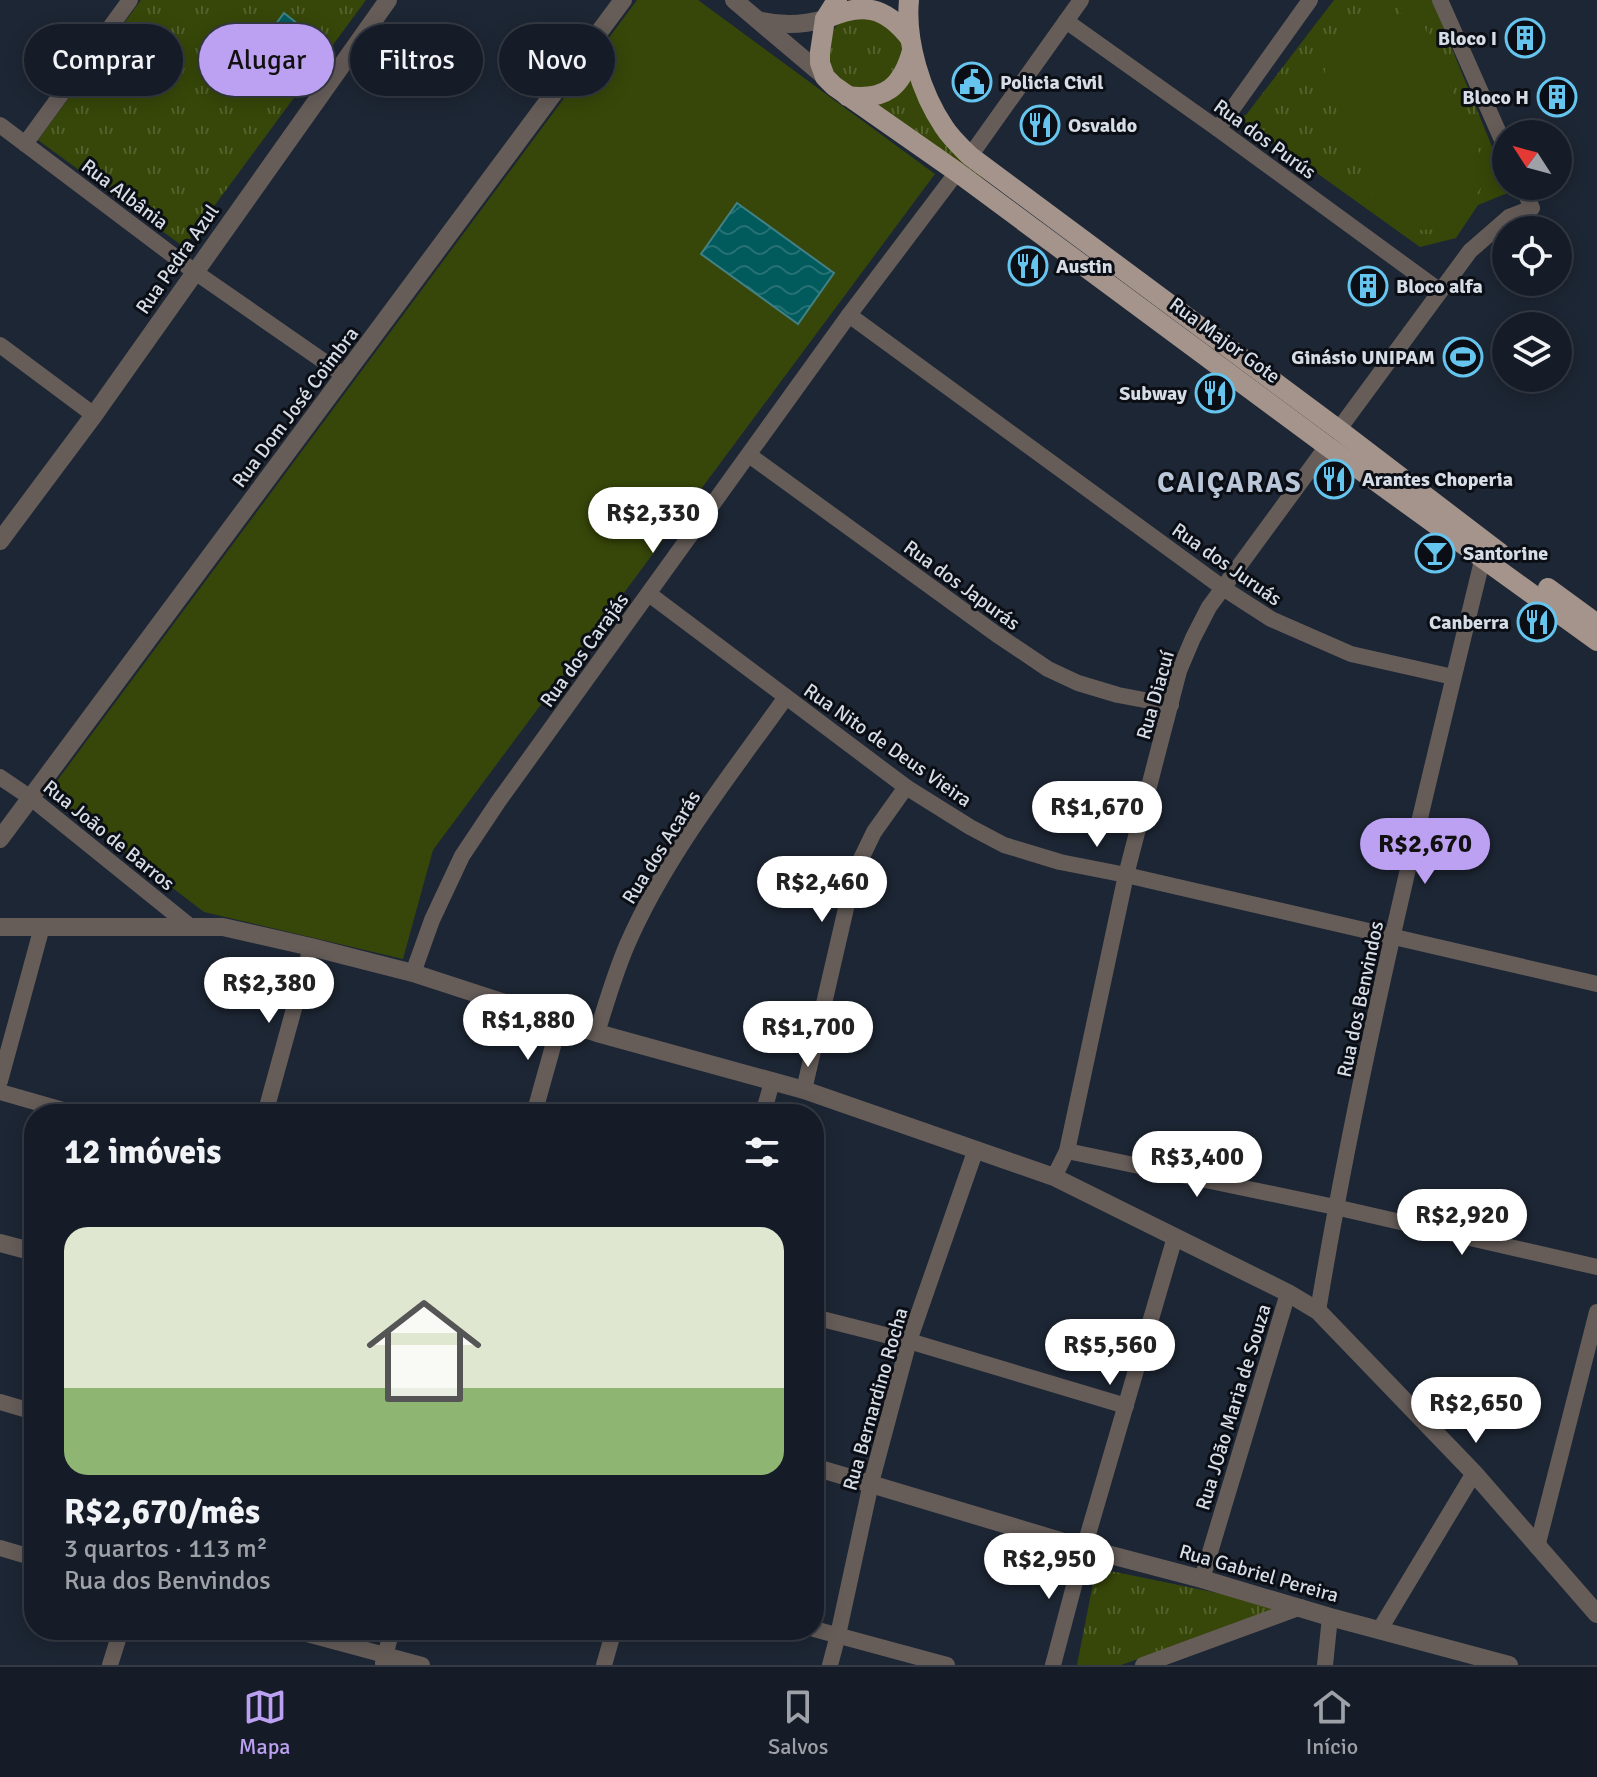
<!DOCTYPE html>
<html lang="pt">
<head>
<meta charset="utf-8">
<style>
	:root { --surface:#161c27; --page:#232933; --text:#f1f3f6; --muted:#9ea1a7; --line:#353a44; --accent:#bca0f2 }
	body { margin:0; font-family:Signika,sans-serif; background:var(--page); color:var(--text); height:100vh; display:flex; flex-direction:column; font-size:30px; white-space:nowrap }
	* { box-sizing:border-box; margin:0 }
	p { font-size:26px; color:var(--muted) }
	.icon { flex:none; width:44px; height:44px; fill:none; stroke:currentColor; stroke-width:2; stroke-linecap:round; stroke-linejoin:round }
	.map { position:relative; flex:1; overflow:hidden }
	.drawer { position:absolute; left:24px; top:1104px; width:800px; height:536px; display:flex; flex-direction:column; background:var(--surface); border-radius:32px; box-shadow:0 4px 20px #0003,0 0 0 2px var(--line) }
	.drawer>* { flex:none }
	.guide { position:absolute; left:24px; top:24px; width:800px; height:72px; display:flex; gap:16px }
	.needle { width:52px; rotate:306deg }
	.fabs { position:absolute; left:1492px; top:120px; display:grid; gap:16px }
	.fabs a { display:grid; place-items:center; width:80px; height:80px; border-radius:50%; background:var(--surface); box-shadow:0 4px 20px #0003,0 0 0 2px var(--line); font-size:40px }
	.price { position:absolute; translate:-50% -68px; padding:0 18px; border-radius:28px; background:#fff; color:#222; font-size:26px; line-height:52px; filter:drop-shadow(0 2px 4px #0008) }
	.price::after { content:''; position:absolute; left:50%; top:48px; width:24px; height:18px; margin-left:-12px; background:inherit; clip-path:polygon(0 0,100% 0,50% 100%) }
	.price.active { background:var(--accent); color:#111 }
	ul { padding:0; list-style:none }
	li { display:grid; align-content:center; gap:16px; height:424px; padding:0 40px }
	li+li { border-top:2px solid var(--line) }
	li span { display:grid; place-items:center; height:248px; border-radius:24px; color:#555 }
	li>.icon { margin-inline-start:auto }
	span .icon { width:144px; height:144px; fill:#fffc; stroke-width:1 }
	li b { font-size:34px }
	h2 { display:flex; justify-content:space-between; align-items:center; height:96px; padding:0 40px; font-size:34px }
	.chip { padding:0 28px; border-radius:36px; background:var(--surface); box-shadow:0 4px 20px #0003,0 0 0 2px var(--line); font-size:28px; line-height:72px }
	.chip.active { background:var(--accent); color:#111 }
	.menu { display:flex; justify-content:space-around; align-items:center; height:112px; border-top:2px solid var(--line); background:var(--surface); font-size:22px; color:var(--muted) }
	.menu a { display:grid; justify-items:center; gap:4px }
	.menu .active { color:var(--accent) }
	.map>svg:first-child { display:block }
	.grass { fill:url(#grass-tufts) }
	.pitch { fill:#374709 }
	.water { fill:url(#water-waves); stroke:#418185; stroke-width:2 }
	.lines { fill:none; stroke-linecap:round; stroke-linejoin:round }
	.minor { stroke:#665d59; stroke-width:16 }
	.tertiary { stroke:#665d59; stroke-width:18 }
	.primary { stroke:#a5948b; stroke-width:20 }
	.labels { text-anchor:middle; stroke-width:6; stroke-linejoin:round; paint-order:stroke }
	.poi-label { font-size:20px; font-weight:bold; fill:#d6dde6; stroke:#0b0f15; text-anchor:start }
	.street-label { font-size:20px; fill:#d6dde6; stroke:#0b0f15 }
	.district-label { font-size:28px; font-weight:bold; letter-spacing:2px; fill:#bac7d9; stroke:#0b0f15 }
</style>
</head>
<body>
<div class="map">
<svg width="1597" height="1665" viewBox="0 0 1597 1665">
	<defs>
		<pattern id="grass-tufts" width="24" height="20" patternUnits="userSpaceOnUse" patternTransform="scale(2)"><rect width="24" height="20" fill="#374709"/><path d="M3 7l-1-3M5 7V3M7 7l1-3M15 17l-1-3M17 17v-4M19 17l1-3" fill="none" stroke="#53612d"/></pattern>
		<pattern id="water-waves" width="16" height="10" patternUnits="userSpaceOnUse" patternTransform="scale(2)"><rect width="16" height="10" fill="#015a5c"/><path d="M0 5q4-4 8 0t8 0" fill="none" stroke="#257173"/></pattern>
	</defs>
	<rect width="100%" height="100%" fill="#1d2634"/>
	<g class="grass">
		<path d="M141,0h225l-182,247 -146,-107z"/>
		<path d="M1334,0h98l74,181v5h2l2,6 -32,13 -22,33 -36,9 -183,-131 9,-1z"/>
		<path d="M861,13l34,14 9,22 -6,25 -34,17 -24,-8 -14,-23 4,-26 8,-10z"/>
		<path d="M911,66l71,109 -3,5 -108,-77z"/>
		<path d="M1096,1568l189,39 -164,58h-44z"/>
	</g>
	<g class="pitch">
		<path d="M637,0h61l237,174 -502,676 -30,109 -199,-47 -156,-119z"/>
		<path d="M1396,0h17l71,164 -4,25 -16,25 -22,15 -24,1 -26,-10 -14,-15 -53,-122c0,-14 0,-30 9,-42 12,-16 34,-29 55,-27 5,1 11,6 16,8z"/>
	</g>
	<g class="water">
		<path d="M284,13l29,23 -41,56 -30,-22z"/>
		<path d="M737,203l97,70 -36,51 -97,-70z"/>
	</g>
	<g class="lines">
		<g class="minor">
			<path d="M1440,0l66,149"/>
			<path d="M1066,21l152,108 222,162"/>
			<path d="M0,125l195,147 150,104"/>
			<path d="M1218,129l92,-129"/>
			<path d="M25,144l105,-144"/>
			<path d="M970,156l111,-156"/>
			<path d="M849,315l374,273 48,31 80,35 102,23"/>
			<path d="M0,345l94,70"/>
			<path d="M1339,429l131,-178 39,-34 23,-9 -10,-22"/>
			<path d="M749,455l247,179 52,35 30,14 40,12 53,10"/>
			<path d="M649,594l257,193 64,40 34,18 56,17 66,13 471,109"/>
			<path d="M0,777l31,21 160,129"/>
			<path d="M413,973l19,-53 30,-64 36,-54 351,-487 108,-143"/>
			<path d="M597,1033c9,-30 18,-60 30,-88 39,-90 102,-168 159,-248"/>
			<path d="M0,1081l42,-154"/>
			<path d="M804,1090l43,-186 11,-39 16,-33 32,-45"/>
			<path d="M0,1092l77,22"/>
			<path d="M265,1114l46,-167"/>
			<path d="M534,1114l26,-93"/>
			<path d="M763,1114l9,-32"/>
			<path d="M1067,1151l268,56 262,60"/>
			<path d="M1054,1177l13,-26 59,-276 53,-204 14,-33 16,-31 118,-161"/>
			<path d="M1318,1311c42,-254 104,-504 165,-754"/>
			<path d="M814,1317l95,24 217,65"/>
			<path d="M0,1402l34,10"/>
			<path d="M1537,1547l60,-235"/>
			<path d="M0,1548l34,10"/>
			<path d="M1202,1579l86,-286"/>
			<path d="M814,1629l133,36"/>
			<path d="M1380,1629l94,-156"/>
			<path d="M292,1630l130,35"/>
			<path d="M383,1663l9,-33"/>
			<path d="M110,1665l11,-35"/>
			<path d="M604,1665l10,-35"/>
			<path d="M830,1665l8,-30 33,-152 38,-142 67,-192"/>
			<path d="M1053,1665l31,-117 91,-311"/>
			<path d="M1143,1665l158,-58"/>
			<path d="M1325,1665l5,-48"/>
		</g>
		<g class="tertiary">
			<path d="M734,0l91,77"/>
			<path d="M762,21c22,5 41,4 63,-2"/>
			<path d="M0,541l94,-126 294,-415"/>
			<path d="M0,839l623,-839"/>
			<path d="M0,927h223l88,20 102,26 184,60 207,57 250,87 234,116 30,18 156,162 123,141"/>
			<path d="M0,1243l34,9"/>
			<path d="M814,1467l270,81 118,31 128,38 179,48"/>
		</g>
		<g class="primary">
			<path d="M837,0l-12,19 -5,33v11l5,14 9,9 123,86 370,274 270,195"/>
			<path d="M909,0c-4,41 12,93 35,127 7,11 17,20 26,29l369,274 161,123"/>
			<path d="M825,19c37,-17 60,-13 85,19"/>
			<path d="M847,96c38,5 55,-9 65,-45"/>
			<path d="M1548,588l49,36"/>
		</g>
	</g>
	<defs>
		<symbol id="building-ring" viewBox="-11 -11 22 22"><circle r="9.5" fill="#0b0f15" stroke="#65c5ee" stroke-width="1.5"/><path d="M-4-6H4V6H1V3H-1V6H-4ZM-2.5-4.3h1.7v1.8h-1.7ZM.8-4.3h1.7v1.8H.8ZM-2.5-1h1.7V.8h-1.7ZM.8-1h1.7V.8H.8Z" fill="#65c5ee"/></symbol>
		<symbol id="civic-ring" viewBox="-11 -11 22 22"><circle r="9.5" fill="#0b0f15" stroke="#65c5ee" stroke-width="1.5"/><path d="M-.6-6.5H3V-4.5H.6V-3L4-1V1h2V6H-6V1h2V-1L-.6-3ZM-1.2 2.5V6h2.4V2.5Z" fill="#65c5ee"/></symbol>
		<symbol id="restaurant-ring" viewBox="-11 -11 22 22"><circle r="9.5" fill="#0b0f15" stroke="#65c5ee" stroke-width="1.5"/><path d="M-5-6h1v4h1v-4h1v4h1v-4h1v5L-1.5 .5V6h-2V.5L-5-1ZM5-6V6H3V1.5H1.5Q1.5-4 5-6Z" fill="#65c5ee"/></symbol>
		<symbol id="stadium-ring" viewBox="-11 -11 22 22"><circle r="9.5" fill="#0b0f15" stroke="#65c5ee" stroke-width="1.5"/><path d="M0-5a6.5 5 0 1 0 0 10a6.5 5 0 1 0 0-10ZM-3.5-1.8h7v3.6h-7Z" fill="#65c5ee"/></symbol>
		<symbol id="bar-ring" viewBox="-11 -11 22 22"><circle r="9.5" fill="#0b0f15" stroke="#65c5ee" stroke-width="1.5"/><path d="M-6-5H6L.8 .8V4.5H3.5V6h-7V4.5H-.8V.8Z" fill="#65c5ee"/></symbol>
	</defs>
	<g fill-rule="evenodd">
		<use href="#building-ring" x="1503" y="16" width="44" height="44"/>
		<use href="#civic-ring" x="950" y="60" width="44" height="44"/>
		<use href="#building-ring" x="1535" y="75" width="44" height="44"/>
		<use href="#restaurant-ring" x="1018" y="103" width="44" height="44"/>
		<use href="#restaurant-ring" x="1006" y="244" width="44" height="44"/>
		<use href="#building-ring" x="1346" y="264" width="44" height="44"/>
		<use href="#stadium-ring" x="1441" y="335" width="44" height="44"/>
		<use href="#restaurant-ring" x="1193" y="371" width="44" height="44"/>
		<use href="#restaurant-ring" x="1312" y="457" width="44" height="44"/>
		<use href="#bar-ring" x="1413" y="531" width="44" height="44"/>
		<use href="#restaurant-ring" x="1515" y="600" width="44" height="44"/>
	</g>
	<g class="labels">
		<g class="poi-label">
			<text x="1497" y="45" text-anchor="end">Bloco I</text>
			<text x="1000" y="89">Policia Civil</text>
			<text x="1529" y="104" text-anchor="end">Bloco H</text>
			<text x="1068" y="132">Osvaldo</text>
			<text x="1056" y="273">Austin</text>
			<text x="1396" y="293">Bloco alfa</text>
			<text x="1435" y="364" text-anchor="end">Ginásio UNIPAM</text>
			<text x="1187" y="400" text-anchor="end">Subway</text>
			<text x="1362" y="486">Arantes Choperia</text>
			<text x="1463" y="560">Santorine</text>
			<text x="1509" y="629" text-anchor="end">Canberra</text>
		</g>
		<g class="street-label">
			<text transform="translate(1265 139) rotate(36)" y="7">Rua dos Purús</text>
			<text transform="translate(125 194) rotate(37)" y="7">Rua Albânia</text>
			<text transform="translate(177 259) rotate(-55)" y="7">Rua Pedra Azul</text>
			<text transform="translate(1225 340) rotate(36)" y="7">Rua Major Gote</text>
			<text transform="translate(295 407) rotate(-53)" y="7">Rua Dom José Coimbra</text>
			<text transform="translate(1227 564) rotate(35)" y="7">Rua dos Juruás</text>
			<text transform="translate(962 585) rotate(36)" y="7">Rua dos Japurás</text>
			<text transform="translate(584 650) rotate(-54)" y="7">Rua dos Carajás</text>
			<text transform="translate(1155 695) rotate(-74)" y="7">Rua Diacuí</text>
			<text transform="translate(888 745) rotate(35)" y="7">Rua Nito de Deus Vieira</text>
			<text transform="translate(109 835) rotate(39)" y="7">Rua João de Barros</text>
			<text transform="translate(661 847) rotate(-58)" y="7">Rua dos Acarás</text>
			<text transform="translate(1360 999) rotate(-78)" y="7">Rua dos Benvindos</text>
			<text transform="translate(875 1399) rotate(-74)" y="7">Rua Bernardino Rocha</text>
			<text transform="translate(1233 1407) rotate(-73)" y="7">Rua JOão Maria de Souza</text>
			<text transform="translate(1259 1573) rotate(16)" y="7">Rua Gabriel Pereira</text>
		</g>
		<g class="district-label">
			<text x="1230" y="492">CAIÇARAS</text>
		</g>
	</g>
</svg>
<div class="fabs">
<a><svg class="needle" viewBox="-14 -14 28 28"><path d="M0-13l5 13h-10z" fill="#e53935"/><path d="M0 13l5-13h-10z" fill="#9ea1a7"/></svg></a>
<a><svg class="icon" aria-label="locate" viewBox="0 0 24 24"><circle cx="12" cy="12" r="6"/><path d="M12 2v4M12 18v4M2 12h4M18 12h4"/></svg></a>
<a><svg class="icon" aria-label="layers" viewBox="0 0 24 24"><path d="M12 4l9 5-9 5-9-5zM3 14l9 5 9-5"/></svg></a>
</div>
<b class="price" style="left:653px;top:555px">R$2,330</b>
<b class="price" style="left:1097px;top:849px">R$1,670</b>
<b class="price active" style="left:1425px;top:886px">R$2,670</b>
<b class="price" style="left:822px;top:924px">R$2,460</b>
<b class="price" style="left:269px;top:1025px">R$2,380</b>
<b class="price" style="left:528px;top:1062px">R$1,880</b>
<b class="price" style="left:808px;top:1069px">R$1,700</b>
<b class="price" style="left:1197px;top:1199px">R$3,400</b>
<b class="price" style="left:1462px;top:1257px">R$2,920</b>
<b class="price" style="left:1110px;top:1387px">R$5,560</b>
<b class="price" style="left:1476px;top:1445px">R$2,650</b>
<b class="price" style="left:1049px;top:1601px">R$2,950</b>
<div class="guide">
<a class="chip">Comprar</a>
<a class="chip active">Alugar</a>
<a class="chip">Filtros</a>
<a class="chip">Novo</a>
</div>
<section class="drawer">
<h2>12 imóveis<svg class="icon" aria-label="filters" viewBox="0 0 24 24"><path d="M4 7h16M4 17h16"/><circle cx="9" cy="7" r="2"/><circle cx="15" cy="17" r="2"/></svg></h2>
<ul>
<li><span style="background:linear-gradient(#dfe7d0 65%,#8fb573 0)"><svg class="icon" aria-label="home" viewBox="0 0 24 24"><path d="M3 11l9-7 9 7M6 9v11h12V9"/></svg></span><div><b>R$2,670/mês</b><p>3 quartos · 113 m²</p><p>Rua dos Benvindos</p></div></li>
</ul>
</section>
</div>
<nav class="menu">
<a class="active"><svg class="icon" aria-label="map" viewBox="0 0 24 24"><path d="M3 6l6-2 6 2 6-2v14l-6 2-6-2-6 2zM9 4v14M15 6v14"/></svg>Mapa</a>
<a><svg class="icon" aria-label="saved" viewBox="0 0 24 24"><path d="M7 4h10v16l-5-4-5 4z"/></svg>Salvos</a>
<a><svg class="icon" aria-label="home" viewBox="0 0 24 24"><path d="M3 11l9-7 9 7M6 9v11h12V9"/></svg>Início</a>
</nav>
</body>
</html>
